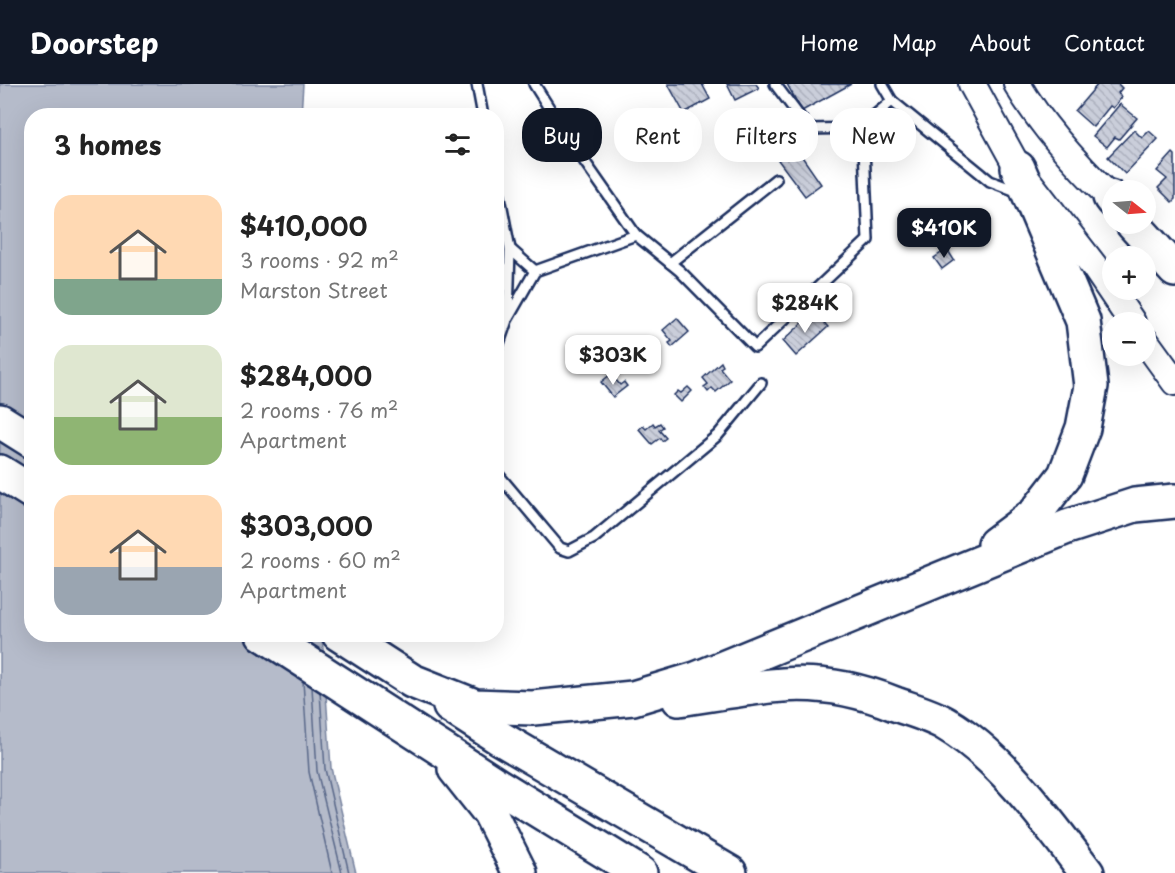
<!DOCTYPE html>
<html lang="en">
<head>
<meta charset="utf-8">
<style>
	:root { --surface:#fff; --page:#f2f2f2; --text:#222; --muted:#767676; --accent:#111827 }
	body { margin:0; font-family:"Playpen Sans",sans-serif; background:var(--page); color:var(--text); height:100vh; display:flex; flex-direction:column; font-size:22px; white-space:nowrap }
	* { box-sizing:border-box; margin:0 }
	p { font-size:20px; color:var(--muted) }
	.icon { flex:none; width:33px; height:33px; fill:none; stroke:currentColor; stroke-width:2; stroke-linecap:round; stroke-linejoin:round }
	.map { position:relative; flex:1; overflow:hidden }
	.panel { position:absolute; left:24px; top:24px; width:480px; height:534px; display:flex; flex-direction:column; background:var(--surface); border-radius:24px; box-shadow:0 6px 24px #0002 }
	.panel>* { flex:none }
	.top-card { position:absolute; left:522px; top:24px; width:562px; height:54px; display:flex; gap:12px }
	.needle { width:39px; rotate:107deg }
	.buttons { position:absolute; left:1102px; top:96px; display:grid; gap:12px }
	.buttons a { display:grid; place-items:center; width:54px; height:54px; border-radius:50%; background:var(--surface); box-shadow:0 6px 24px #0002; font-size:30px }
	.price { position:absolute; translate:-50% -51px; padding:0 14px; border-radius:12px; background:#fff; color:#222; font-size:20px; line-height:39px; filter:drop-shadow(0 2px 3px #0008) }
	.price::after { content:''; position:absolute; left:50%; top:36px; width:18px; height:14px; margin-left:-9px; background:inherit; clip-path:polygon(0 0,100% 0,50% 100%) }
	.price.current { background:var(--accent); color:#fff }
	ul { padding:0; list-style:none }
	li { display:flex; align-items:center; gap:18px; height:150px; padding:0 30px }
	li span { display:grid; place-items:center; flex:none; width:168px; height:120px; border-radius:18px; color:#555 }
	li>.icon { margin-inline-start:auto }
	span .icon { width:72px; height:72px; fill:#fffc; stroke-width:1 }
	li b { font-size:26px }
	h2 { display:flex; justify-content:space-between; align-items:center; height:72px; padding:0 30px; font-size:26px }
	.tag { padding:0 21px; border-radius:24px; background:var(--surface); box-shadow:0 6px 24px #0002; font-size:21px; line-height:54px }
	.tag.current { background:var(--accent); color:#fff }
	header { display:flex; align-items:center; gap:36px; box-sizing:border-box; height:84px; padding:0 30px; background:var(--accent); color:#fff }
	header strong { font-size:28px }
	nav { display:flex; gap:33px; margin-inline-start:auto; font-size:21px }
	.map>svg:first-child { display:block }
	.water { fill:#b5bbca; stroke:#77839f; stroke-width:1.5 }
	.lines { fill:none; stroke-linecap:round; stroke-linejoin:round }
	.shore { stroke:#596789; stroke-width:1.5 }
	.building { fill:url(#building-back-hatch); stroke:#1b2f5e; stroke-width:1.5 }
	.service-casing { stroke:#1b2f5e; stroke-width:14 }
	.secondary-casing { stroke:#1b2f5e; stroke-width:30 }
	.motorway-casing { stroke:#1b2f5e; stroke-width:38 }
	.service { stroke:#fff; stroke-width:9 }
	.secondary { stroke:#fff; stroke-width:26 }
	.motorway { stroke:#fff; stroke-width:33 }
</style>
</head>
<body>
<header>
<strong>Doorstep</strong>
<nav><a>Home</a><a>Map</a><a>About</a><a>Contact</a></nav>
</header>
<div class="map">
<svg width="1175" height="789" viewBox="0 0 1175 789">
	<defs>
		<pattern id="building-back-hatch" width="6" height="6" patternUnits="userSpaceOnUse" patternTransform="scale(1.5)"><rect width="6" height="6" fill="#caceda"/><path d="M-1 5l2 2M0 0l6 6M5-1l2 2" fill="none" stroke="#adb1be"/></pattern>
	</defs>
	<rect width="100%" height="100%" fill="#fff"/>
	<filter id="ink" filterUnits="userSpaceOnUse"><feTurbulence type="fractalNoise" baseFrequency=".0167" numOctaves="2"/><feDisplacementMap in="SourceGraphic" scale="12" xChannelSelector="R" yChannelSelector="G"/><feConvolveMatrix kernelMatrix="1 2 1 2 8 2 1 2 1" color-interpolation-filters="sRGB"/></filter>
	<g filter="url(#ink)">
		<path class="water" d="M0,0h303l-2,31 -269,1v518l290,1 9,133 25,105h-356z"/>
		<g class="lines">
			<g class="shore">
				<path d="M303,597l6,91 23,101"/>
				<path d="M312,603l5,84 25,102"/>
				<path d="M320,608l5,77 24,104"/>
			</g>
		</g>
		<g class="building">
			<path d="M668,0h34l8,15 -26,14z"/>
			<path d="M727,0h29l3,4 -24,12z"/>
			<path d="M787,0h64l-49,27z"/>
			<path d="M1098,0h20l4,4 -4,5 4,4 -9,11 -3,-2 -17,21 -18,-16z"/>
			<path d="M1120,20l17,14 -18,21 -4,-2 -8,10 -14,-11z"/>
			<path d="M676,39l10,16 -20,12 -6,-10 3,-2 -3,-6z"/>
			<path d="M1134,46l8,8 7,-7 9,8 -33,35 -17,-17z"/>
			<path d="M796,64l25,36 -16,12 -27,-36z"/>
			<path d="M1173,69l2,2v44l-3,3 -14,-14 9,-9 -10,-8z"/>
			<path d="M947,165l7,11 -12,9 -8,-11z"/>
			<path d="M814,228l14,15 -32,29 -13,-15z"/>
			<path d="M677,234l12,14 -17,15 -3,-4 3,-2 -9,-11z"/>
			<path d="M721,278l2,4 -3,2 10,12 -14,12 -4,-4 -4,4 -4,-5 4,-3 -5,-6z"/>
			<path d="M611,290l9,11 4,-3 3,4 -14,11 -12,-15z"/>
			<path d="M688,303l4,4 -11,11 -7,-7 4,-4 3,2z"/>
			<path d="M653,339l2,3 5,-3 3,4 -4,3 7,8 -4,3 -2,-3 -8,6 -13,-15 4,-3 3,3z"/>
		</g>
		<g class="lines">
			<defs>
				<g id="service">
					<path d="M477,0l6,32"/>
					<path d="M534,0l32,51 70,100 44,36 75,76 113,-107 -5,-115 29,-24"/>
					<path d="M775,0l34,45 54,-1"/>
					<path d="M882,0l10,17 98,80 29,11"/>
					<path d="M496,92l14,73 -2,67"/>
					<path d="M510,165l25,22"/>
					<path d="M670,179l106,-84"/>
					<path d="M496,268l11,-32 28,-49 101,-36"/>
					<path d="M496,388l64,76 9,3 25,-13 124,-103 43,-52"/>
				</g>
				<g id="secondary">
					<path d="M972,0l46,84 76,98 38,56"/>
					<path d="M1017,0c25,43 61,82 96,116"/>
					<path d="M1146,258l29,40"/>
				</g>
				<g id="motorway">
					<path d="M1110,113l3,4"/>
					<path d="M1133,140l42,46"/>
					<path d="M0,337l32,20"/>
					<path d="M0,388l32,20"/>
					<path d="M995,460l40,-30 30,-39 18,-47 8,-42 -8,-65 -65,-153"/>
					<path d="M263,550l234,151 143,88"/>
					<path d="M339,550l73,47 63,25 58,2 100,-10 63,-19 371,-152 68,-22 40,-4"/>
					<path d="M679,615c35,-5 70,-12 104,-14 38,-3 77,5 112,19 17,6 36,11 51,20 55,32 103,99 141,149"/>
					<path d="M450,622l48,31 232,136"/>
					<path d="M455,685l35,44 30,60"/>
				</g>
			</defs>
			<use href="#service" class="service-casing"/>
			<use href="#secondary" class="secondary-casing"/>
			<use href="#motorway" class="motorway-casing"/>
			<use href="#service" class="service"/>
			<use href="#secondary" class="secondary"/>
			<use href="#motorway" class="motorway"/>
		</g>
	</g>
</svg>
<div class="buttons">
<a><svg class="needle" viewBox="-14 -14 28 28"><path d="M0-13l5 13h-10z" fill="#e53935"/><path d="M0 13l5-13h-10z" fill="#767676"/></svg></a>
<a>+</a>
<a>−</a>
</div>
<b class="price current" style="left:944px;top:175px">$410K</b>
<b class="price" style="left:805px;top:250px">$284K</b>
<b class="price" style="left:613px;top:302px">$303K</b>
<div class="top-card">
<a class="tag current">Buy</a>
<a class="tag">Rent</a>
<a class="tag">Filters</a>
<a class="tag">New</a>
</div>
<section class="panel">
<h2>3 homes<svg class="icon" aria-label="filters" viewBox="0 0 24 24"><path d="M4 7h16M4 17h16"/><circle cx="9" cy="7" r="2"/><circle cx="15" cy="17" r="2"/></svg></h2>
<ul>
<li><span style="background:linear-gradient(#ffd9b3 70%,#7fa58c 0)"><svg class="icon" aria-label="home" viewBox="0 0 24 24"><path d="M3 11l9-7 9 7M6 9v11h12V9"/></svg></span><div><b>$410,000</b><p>3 rooms · 92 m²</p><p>Marston Street</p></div></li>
<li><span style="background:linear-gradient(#dfe7d0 60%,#8fb573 0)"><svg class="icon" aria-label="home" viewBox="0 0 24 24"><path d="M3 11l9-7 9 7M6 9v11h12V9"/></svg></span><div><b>$284,000</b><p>2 rooms · 76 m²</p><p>Apartment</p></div></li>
<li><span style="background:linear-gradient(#ffd9b3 60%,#9aa5b1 0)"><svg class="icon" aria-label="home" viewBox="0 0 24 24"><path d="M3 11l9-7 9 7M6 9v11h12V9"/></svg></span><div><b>$303,000</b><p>2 rooms · 60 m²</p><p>Apartment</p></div></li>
</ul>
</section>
</div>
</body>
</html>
